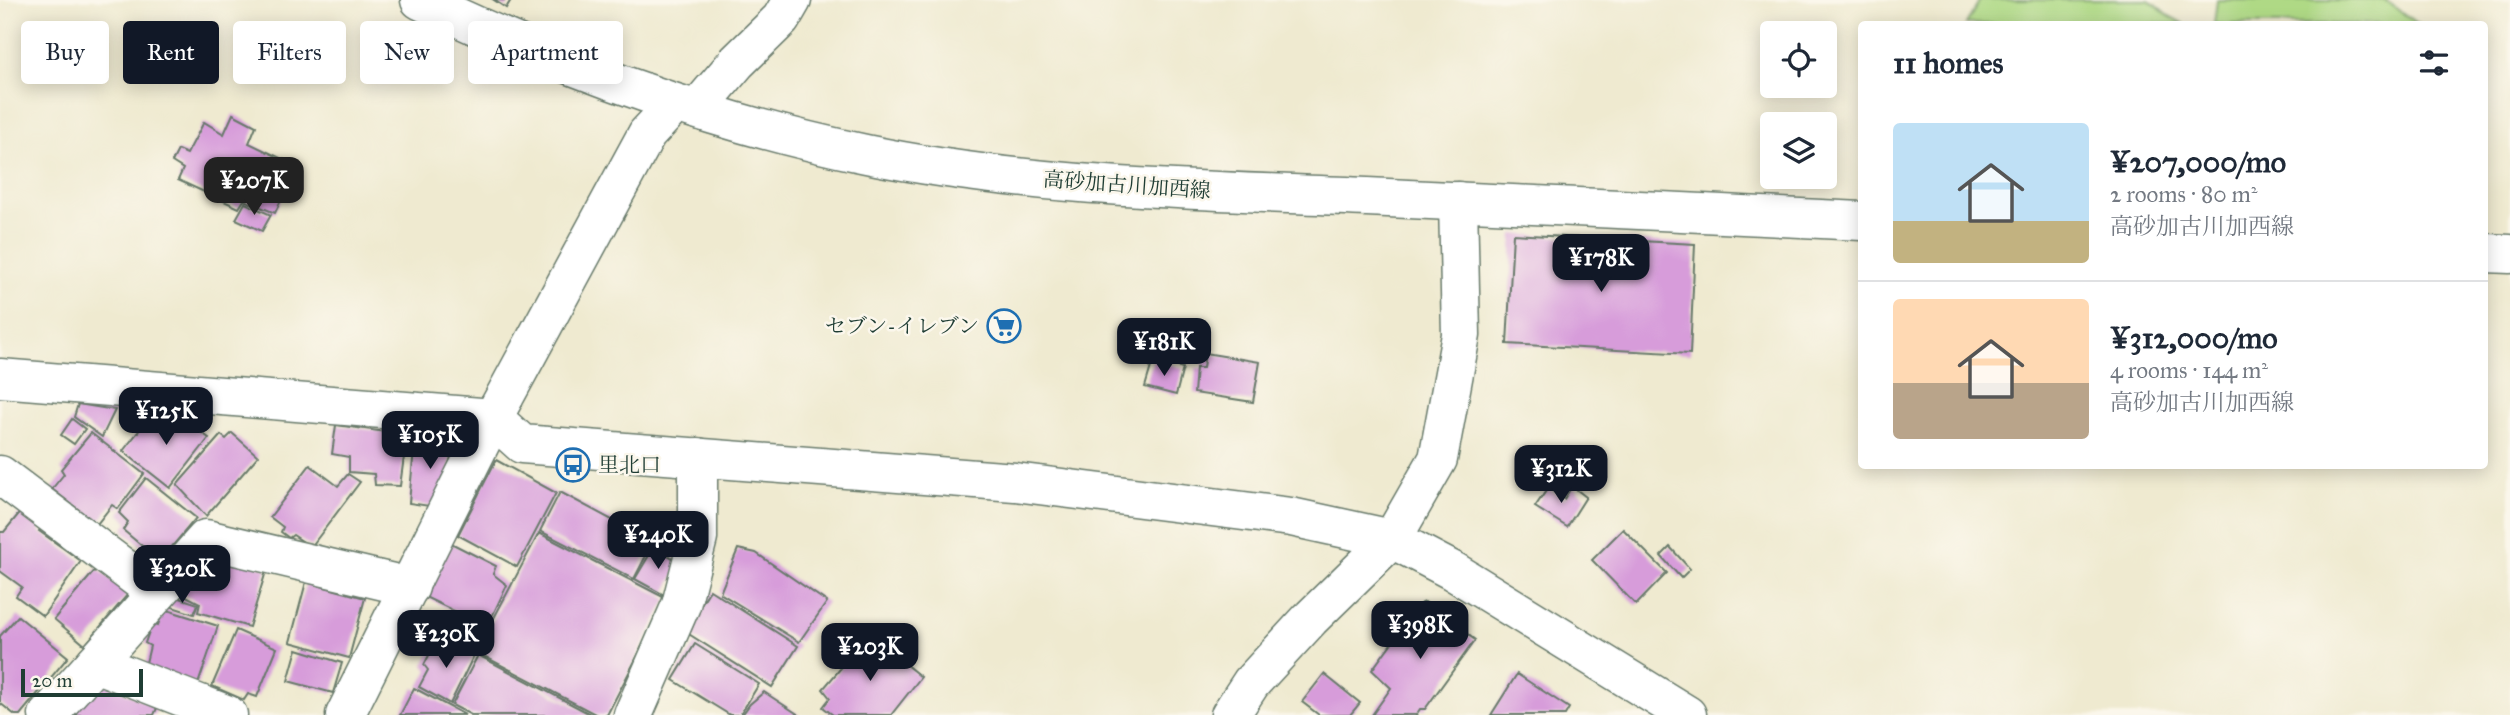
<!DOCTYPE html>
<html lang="en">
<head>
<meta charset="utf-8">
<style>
	:root { --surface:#fff; --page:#f6f6f7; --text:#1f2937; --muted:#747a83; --line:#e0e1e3; --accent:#111827 }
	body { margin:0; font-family:"IM FELL Great Primer","Noto Serif JP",serif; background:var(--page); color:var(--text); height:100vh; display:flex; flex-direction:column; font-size:26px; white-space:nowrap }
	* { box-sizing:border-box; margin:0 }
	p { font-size:23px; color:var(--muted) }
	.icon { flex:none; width:38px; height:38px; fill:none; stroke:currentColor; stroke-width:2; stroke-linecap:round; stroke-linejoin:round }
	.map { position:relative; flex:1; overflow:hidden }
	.panel { position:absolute; left:1858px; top:21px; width:630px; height:448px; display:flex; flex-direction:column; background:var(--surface); border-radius:7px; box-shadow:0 4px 18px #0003 }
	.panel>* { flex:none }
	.banner { position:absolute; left:21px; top:21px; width:665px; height:63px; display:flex; gap:14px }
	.tools { position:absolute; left:1760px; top:21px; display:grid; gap:14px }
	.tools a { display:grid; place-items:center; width:77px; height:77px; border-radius:7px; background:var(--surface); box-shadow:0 4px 18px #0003; font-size:35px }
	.scale { position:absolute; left:21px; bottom:18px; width:122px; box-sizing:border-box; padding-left:7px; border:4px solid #1f3d34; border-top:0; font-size:19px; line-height:24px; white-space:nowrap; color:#1f3d34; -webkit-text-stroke:5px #fbf7ec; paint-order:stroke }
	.price { position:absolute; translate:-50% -60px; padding:0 16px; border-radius:14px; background:var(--accent); color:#fff; font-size:23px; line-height:46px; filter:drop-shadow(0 2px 4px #0008) }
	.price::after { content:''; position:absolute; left:50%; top:42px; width:21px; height:16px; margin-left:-10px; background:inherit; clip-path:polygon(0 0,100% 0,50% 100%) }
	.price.on { background:#222; color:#fff }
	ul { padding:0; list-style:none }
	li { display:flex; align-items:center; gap:21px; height:175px; padding:0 35px }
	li+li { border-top:2px solid var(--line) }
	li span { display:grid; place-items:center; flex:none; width:196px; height:140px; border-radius:7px; color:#555 }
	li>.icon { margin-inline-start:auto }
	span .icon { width:84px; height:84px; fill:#fffc; stroke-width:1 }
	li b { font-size:30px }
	h2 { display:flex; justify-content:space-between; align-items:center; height:84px; padding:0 35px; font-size:30px }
	.pill { padding:0 24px; border-radius:7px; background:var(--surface); box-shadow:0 4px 18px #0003; font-size:24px; line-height:63px }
	.pill.on { background:var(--accent); color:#fff }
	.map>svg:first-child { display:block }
	.green { fill:#afd985; stroke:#678b5c; stroke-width:2 }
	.building { fill:#d79cda }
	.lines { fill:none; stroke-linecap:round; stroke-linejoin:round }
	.minor-casing { stroke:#687a6b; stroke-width:41 }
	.major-casing { stroke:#687a6b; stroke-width:41 }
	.minor { stroke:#fff; stroke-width:38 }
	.major { stroke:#fff; stroke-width:38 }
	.labels { text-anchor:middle; stroke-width:5; stroke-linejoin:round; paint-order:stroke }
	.street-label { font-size:21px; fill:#1f3d34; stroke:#fbf7ec }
	.poi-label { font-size:21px; fill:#1f3d34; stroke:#fbf7ec; text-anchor:end }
</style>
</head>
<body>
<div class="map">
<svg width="2510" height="715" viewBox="0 0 2510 715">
	<rect width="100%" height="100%" fill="#fbf7ec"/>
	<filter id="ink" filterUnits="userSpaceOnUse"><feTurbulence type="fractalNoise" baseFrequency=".0143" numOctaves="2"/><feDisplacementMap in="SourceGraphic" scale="14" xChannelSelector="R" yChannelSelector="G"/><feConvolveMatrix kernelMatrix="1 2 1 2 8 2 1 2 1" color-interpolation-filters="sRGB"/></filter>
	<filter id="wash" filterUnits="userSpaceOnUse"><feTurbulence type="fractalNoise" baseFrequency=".00686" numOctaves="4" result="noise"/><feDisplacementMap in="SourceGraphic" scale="28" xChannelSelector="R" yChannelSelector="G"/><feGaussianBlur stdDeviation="1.57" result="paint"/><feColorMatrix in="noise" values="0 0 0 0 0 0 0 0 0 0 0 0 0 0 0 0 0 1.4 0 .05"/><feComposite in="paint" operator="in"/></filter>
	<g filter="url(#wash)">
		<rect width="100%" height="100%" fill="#efead0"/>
		<g class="green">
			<path d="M1980,0h169l18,15 17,9h-218z"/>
			<path d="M2217,0h167l34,24h-204z"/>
		</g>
		<g id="blocks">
			<g class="building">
				<path d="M494,0h17l-5,8z"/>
				<path d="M233,114l23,12 -7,17 48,23 -22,47 -31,-13 -5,8 -61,-28 5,-11 -11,-7 6,-12 9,4 17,-32 20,12z"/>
				<path d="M245,203l26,12 -9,16 -26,-12z"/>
				<path d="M1513,234l182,10 -5,110 -183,-10z"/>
				<path d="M1205,353l55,9 -7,40 -59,-9 2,-25h7z"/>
				<path d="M1153,360l30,8 -7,27 -31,-8z"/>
				<path d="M78,404l37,6 -13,27 -28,-20z"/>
				<path d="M170,411l39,27 -39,50 -47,-37 30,-38 9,7z"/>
				<path d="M72,419l13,10 -11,15 -13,-9z"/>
				<path d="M336,425l71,10 -7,51 -25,-1 -1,-11 -25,-2v-15l-17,-3z"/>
				<path d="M91,433l53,41 -26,35 -6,-4 -15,19 -45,-35 12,-15 -3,-5z"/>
				<path d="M232,433l26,23 -52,60 -29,-31 44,-50 5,4z"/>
				<path d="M415,438l37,3 -4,48 -12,18 -27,-4z"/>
				<path d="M496,460l60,33 -39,74 -59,-32z"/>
				<path d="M310,465l28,21 10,-12 12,8 -49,65 -18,-12 -4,3 -8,-6 2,-5 -13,-10z"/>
				<path d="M146,478l50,40 -36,43 -37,-31 5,-8 -9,-9z"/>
				<path d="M1572,486l14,11 -19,30 -32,-20 13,-19 16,11z"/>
				<path d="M560,492l93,50 -19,37 -94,-48z"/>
				<path d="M22,510l20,16 -3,5 42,30 -38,55 -27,-20 6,-9 -22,-16v-39h4z"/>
				<path d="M1623,529l44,44 -31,32 -44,-45z"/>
				<path d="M539,533l128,66 -60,116h-10l-121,-63z"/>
				<path d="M449,542l47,24 -3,8 14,11 -20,42 -66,-32z"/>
				<path d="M654,547l27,16 -17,32 -29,-16z"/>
				<path d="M1670,547l20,22 -9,9 -20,-22z"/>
				<path d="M738,549l18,4 71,49 -28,40 -79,-49z"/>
				<path d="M220,557l47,11 -18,59 -51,-15 2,-9 -16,-8 4,-15 12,3 6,-12 8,2z"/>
				<path d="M97,568l31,26 -43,51 -31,-26z"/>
				<path d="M306,582l59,16 -16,60 -59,-16z"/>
				<path d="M710,590l88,56 -26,41 -88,-56z"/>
				<path d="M171,595l27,9 -4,10 -28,-9z"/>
				<path d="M1425,602l50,38 -50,69h-5l-4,6h-44l19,-27 -19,-18 48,-66z"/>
				<path d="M164,609l54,17 -20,58 -53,-17 5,-21 -5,-3 7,-20 6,2z"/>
				<path d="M18,616l50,41 -48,58h-5l-15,-12v-67z"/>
				<path d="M236,630l41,18 -20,49 -9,-3 -4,6 -32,-14z"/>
				<path d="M869,635l52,42 -30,38h-58l-10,-8 7,-9 -7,-9z"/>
				<path d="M439,636l35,19 -24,49 -31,-17 9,-17 -4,-5z"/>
				<path d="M695,644l64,40 -19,31h-10l-57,-35z"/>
				<path d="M297,649l45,14 -9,30 -45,-12z"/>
				<path d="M478,655l114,60h-121l-19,-10z"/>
				<path d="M1324,674l36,29 -10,12h-31l-17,-13z"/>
				<path d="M1517,674l52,34 -4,7h-74z"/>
				<path d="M91,676l66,32 -3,7h-84z"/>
				<path d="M414,688l51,27h-65z"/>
				<path d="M764,692l35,23h-57l8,-11z"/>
			</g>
		</g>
	</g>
	<g filter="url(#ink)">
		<use href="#blocks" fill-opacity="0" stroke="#687a6b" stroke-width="2"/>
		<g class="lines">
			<defs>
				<g id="minor">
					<path d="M697,109l40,-47 44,-43 11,-19"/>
					<path d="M0,378l493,40 29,26 493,38 276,35 101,22 61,32 234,144"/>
					<path d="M0,475l157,118"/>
					<path d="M48,715l47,-52"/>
					<path d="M228,715l-133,-52 111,-124 204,48"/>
					<path d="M345,715l148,-297 154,-284 27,-29"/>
					<path d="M633,715l48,-110 17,-67v-81"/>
					<path d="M1230,715l21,-32 59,-64 82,-80 46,-80 23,-124 -3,-134"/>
				</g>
				<g id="major">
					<path d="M420,0c144,68 290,122 446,154 165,34 334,36 501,43 165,7 330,16 495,24"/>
					<path d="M2485,253l25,1"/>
				</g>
			</defs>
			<use href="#minor" class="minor-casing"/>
			<use href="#major" class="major-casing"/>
			<use href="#minor" class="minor"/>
			<use href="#major" class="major"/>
		</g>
	</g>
	<defs>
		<symbol id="supermarket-ring" viewBox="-11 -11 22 22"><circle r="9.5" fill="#fbf7ec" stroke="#1f6fb2" stroke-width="1.5"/><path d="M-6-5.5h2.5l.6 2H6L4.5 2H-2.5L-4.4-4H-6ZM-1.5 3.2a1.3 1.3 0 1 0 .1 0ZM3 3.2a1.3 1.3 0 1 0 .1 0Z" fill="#1f6fb2"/></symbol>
		<symbol id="bus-ring" viewBox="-11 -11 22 22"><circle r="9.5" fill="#fbf7ec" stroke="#1f6fb2" stroke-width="1.5"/><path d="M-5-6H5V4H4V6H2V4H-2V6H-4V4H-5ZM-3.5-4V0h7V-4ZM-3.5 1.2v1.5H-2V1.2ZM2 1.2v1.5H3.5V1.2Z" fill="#1f6fb2"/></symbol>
	</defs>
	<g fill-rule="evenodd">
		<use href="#supermarket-ring" x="985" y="307" width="38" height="38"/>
		<use href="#bus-ring" x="554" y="446" width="38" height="38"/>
	</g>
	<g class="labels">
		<g class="street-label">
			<text transform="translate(1127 185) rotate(4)" y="7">高砂加古川加西線</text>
		</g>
		<g class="poi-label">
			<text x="979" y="333">セブン-イレブン</text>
			<text x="598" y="472" text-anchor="start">里北口</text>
		</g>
	</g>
</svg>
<div class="tools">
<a><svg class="icon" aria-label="locate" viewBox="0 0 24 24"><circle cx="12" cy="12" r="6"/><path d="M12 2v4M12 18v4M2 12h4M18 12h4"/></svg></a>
<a><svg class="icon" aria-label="layers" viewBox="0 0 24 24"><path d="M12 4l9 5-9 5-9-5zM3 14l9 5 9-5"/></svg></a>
</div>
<div class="scale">20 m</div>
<b class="price on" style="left:254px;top:217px">¥207K</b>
<b class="price" style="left:1601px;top:294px">¥178K</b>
<b class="price" style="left:1164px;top:378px">¥181K</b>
<b class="price" style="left:166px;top:447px">¥125K</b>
<b class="price" style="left:430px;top:471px">¥105K</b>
<b class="price" style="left:1561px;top:505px">¥312K</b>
<b class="price" style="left:658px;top:571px">¥240K</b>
<b class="price" style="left:182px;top:605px">¥320K</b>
<b class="price" style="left:1420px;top:661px">¥398K</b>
<b class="price" style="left:446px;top:670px">¥230K</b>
<b class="price" style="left:870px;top:683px">¥203K</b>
<div class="banner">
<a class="pill">Buy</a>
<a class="pill on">Rent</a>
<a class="pill">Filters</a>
<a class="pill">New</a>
<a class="pill">Apartment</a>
</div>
<section class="panel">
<h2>11 homes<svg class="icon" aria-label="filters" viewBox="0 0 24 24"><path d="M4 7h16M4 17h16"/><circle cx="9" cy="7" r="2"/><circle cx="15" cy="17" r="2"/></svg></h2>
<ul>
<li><span style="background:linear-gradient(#bfe0f5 70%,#c2b280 0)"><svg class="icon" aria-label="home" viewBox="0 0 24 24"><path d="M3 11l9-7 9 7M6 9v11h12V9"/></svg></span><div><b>¥207,000/mo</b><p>2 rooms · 80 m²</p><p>高砂加古川加西線</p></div></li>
<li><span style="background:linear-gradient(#ffd9b3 60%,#b9a48a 0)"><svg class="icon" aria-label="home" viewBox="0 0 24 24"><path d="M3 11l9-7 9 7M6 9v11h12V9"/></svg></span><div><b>¥312,000/mo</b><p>4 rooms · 144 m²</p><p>高砂加古川加西線</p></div></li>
</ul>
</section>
</div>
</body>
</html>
